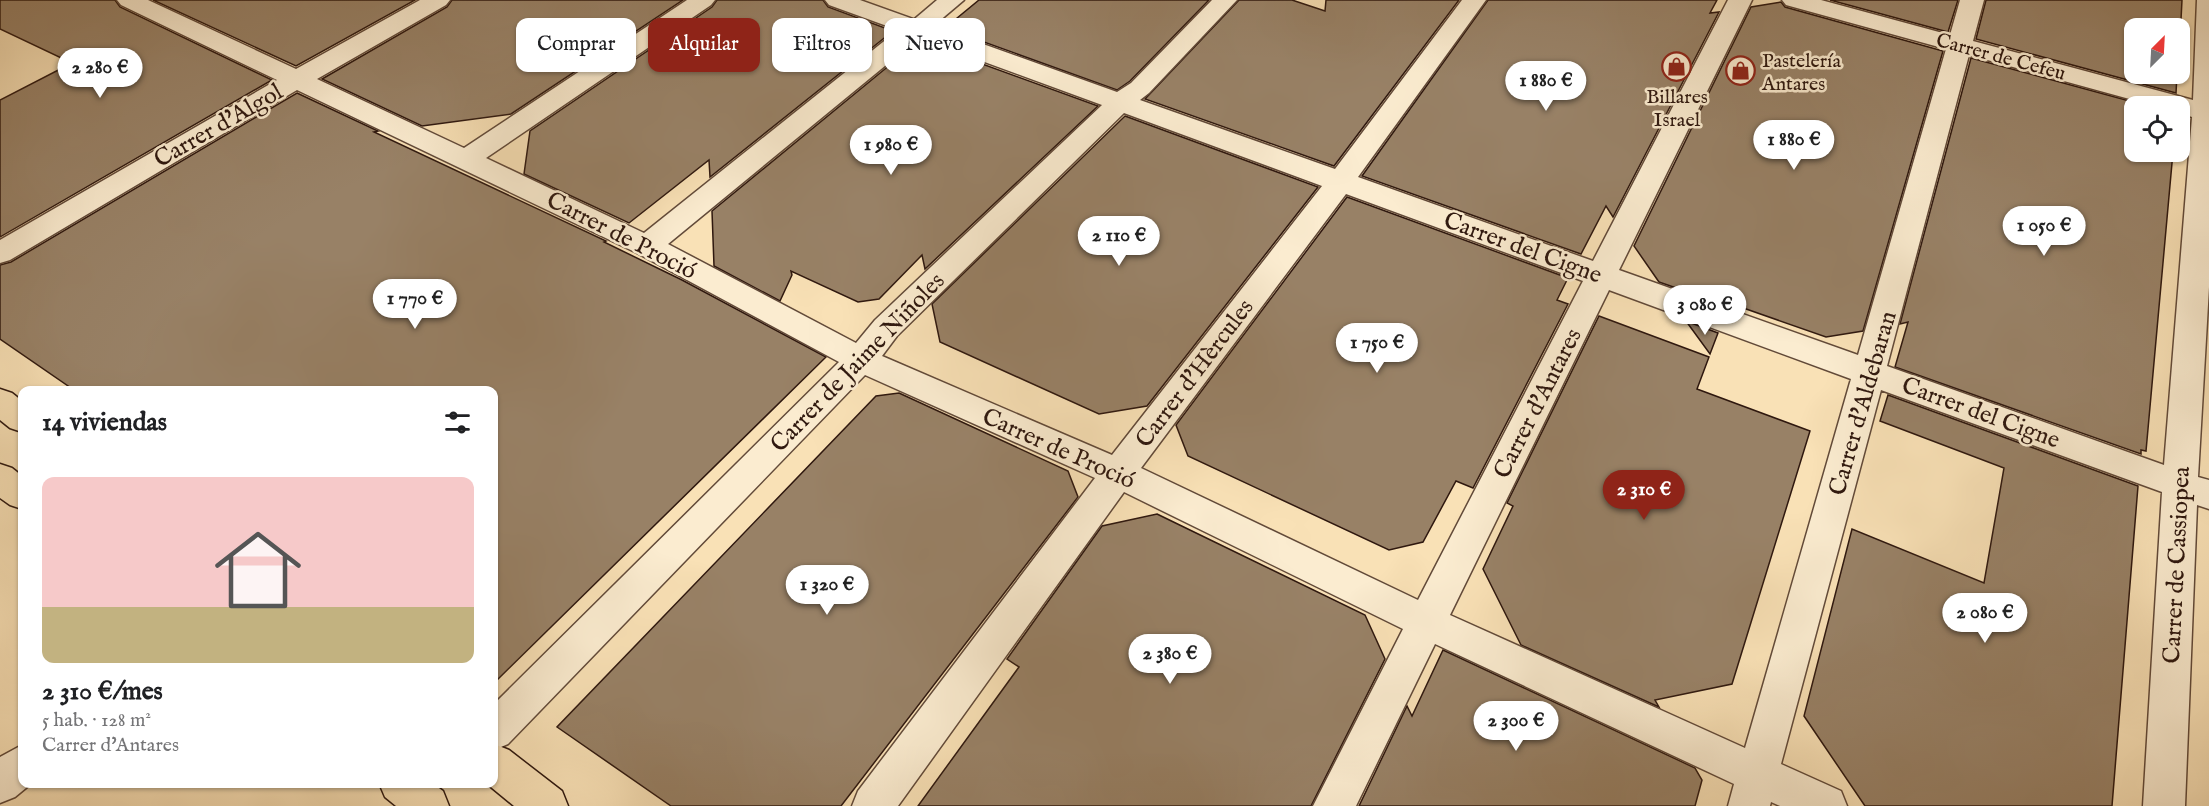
<!DOCTYPE html>
<html lang="es">
<head>
<meta charset="utf-8">
<style>
	:root { --surface:#fff; --page:#f6f6f6; --text:#202124; --muted:#757577; --line:#e0e0e0; --accent:#8f2418 }
	body { margin:0; font-family:"IM FELL English",serif; background:var(--page); color:var(--text); height:100vh; display:flex; flex-direction:column; font-size:22px; white-space:nowrap }
	* { box-sizing:border-box; margin:0 }
	p { font-size:20px; color:var(--muted) }
	.icon { flex:none; width:33px; height:33px; fill:none; stroke:currentColor; stroke-width:2; stroke-linecap:round; stroke-linejoin:round }
	.map { position:relative; flex:1; overflow:hidden }
	.panel { position:absolute; left:18px; top:386px; width:480px; height:402px; display:flex; flex-direction:column; background:var(--surface); border-radius:12px; box-shadow:0 2px 4px #0004 }
	.panel>* { flex:none }
	.top-card { position:absolute; left:516px; top:18px; width:570px; height:54px; display:flex; gap:12px }
	.needle { width:39px; rotate:24deg }
	.tools { position:absolute; left:2124px; top:18px; display:grid; gap:12px }
	.tools a { display:grid; place-items:center; width:66px; height:66px; border-radius:12px; background:var(--surface); box-shadow:0 2px 4px #0004; font-size:30px }
	.price { position:absolute; translate:-50% -51px; padding:0 14px; border-radius:21px; background:#fff; color:#222; font-size:20px; line-height:39px; filter:drop-shadow(0 2px 3px #0008) }
	.price::after { content:''; position:absolute; left:50%; top:36px; width:18px; height:14px; margin-left:-9px; background:inherit; clip-path:polygon(0 0,100% 0,50% 100%) }
	.price.selected { background:var(--accent); color:#fff }
	ul { padding:0; list-style:none }
	li { display:grid; align-content:center; gap:12px; height:318px; padding:0 24px }
	li+li { border-top:2px solid var(--line) }
	li span { display:grid; place-items:center; height:186px; border-radius:12px; color:#555 }
	li>.icon { margin-inline-start:auto }
	span .icon { width:108px; height:108px; fill:#fffc; stroke-width:1 }
	li b { font-size:26px }
	h2 { display:flex; justify-content:space-between; align-items:center; height:72px; padding:0 24px; font-size:26px }
	.pill { padding:0 21px; border-radius:12px; background:var(--surface); box-shadow:0 2px 4px #0004; font-size:21px; line-height:54px }
	.pill.selected { background:var(--accent); color:#fff }
	.map>svg:first-child { display:block }
	.building { fill:#988166; stroke:#2f180f; stroke-width:1.5 }
	.lines { fill:none; stroke-linecap:round; stroke-linejoin:round }
	.pedestrian-casing { stroke:#624a39; stroke-width:3 }
	.minor-casing { stroke:#624a39; stroke-width:3 }
	.primary-casing { stroke:#2f180f; stroke-width:3 }
	.pedestrian { fill:#fbecd0; fill-rule:evenodd }
	.minor { fill:#fbecd0; fill-rule:evenodd }
	.primary { fill:#f9e1b6; fill-rule:evenodd }
	.labels { text-anchor:middle; stroke-width:5; stroke-linejoin:round; paint-order:stroke }
	.far-street-label { font-size:20px; fill:#2f180f; stroke:#fbecd0 }
	.far-poi-label { font-size:20px; fill:#2f180f; stroke:#fbecd0; text-anchor:start }
	.street-label { font-size:24px; fill:#2f180f; stroke:#fbecd0 }
</style>
</head>
<body>
<div class="map">
<svg width="2209" height="806" viewBox="0 0 2209 806">
	<rect width="100%" height="100%" fill="#f9e1b6"/>
	<filter id="stains"><feTurbulence type="fractalNoise" baseFrequency=".00333" numOctaves="4"/><feColorMatrix values="0 0 0 0 .2 0 0 0 0 .09 0 0 0 0 .02 0 0 0 .5 -.17"/></filter>
	<radialGradient id="worn" r=".72"><stop offset=".6" stop-color="#630" stop-opacity="0"/><stop offset="1" stop-color="#630" stop-opacity=".3"/></radialGradient>
	<g class="building">
		<path d="M0,0h115l5,7 152,73 -272,157v-137l72,-37 -72,-34z"/>
		<path d="M153,0h262l-119,66z"/>
		<path d="M452,0h231l-172,114 -89,12 -100,-47 125,-72z"/>
		<path d="M717,0h106l5,7 65,24 -183,146 -1,-17 -80,63 -105,-49 6,-43 182,-124z"/>
		<path d="M979,0h230l-79,81 -13,9 -172,-62z"/>
		<path d="M1239,0h53l33,11 1,-11h133l-125,166 -189,-67z"/>
		<path d="M1488,0h229l-7,13 9,-1 -106,205 -7,-11 -25,48 -219,-78z"/>
		<path d="M1830,0h128l-10,32z"/>
		<path d="M1986,0h196l-2,40v-12h-46v46h43l-1,19 -200,-54z"/>
		<path d="M1781,2l4,5 158,44 -80,280 -37,6 -97,-34 -1,3 -69,-24 -25,-36 117,-239z"/>
		<path d="M919,41l179,65 -173,163 -3,-14 -43,44 -21,3 -67,-31 1,4 -12,26 -66,-35 -2,-55z"/>
		<path d="M1971,58l177,48h-14v46h39l-27,299 -5,-1v4l-246,-87 13,-45 -8,2z"/>
		<path d="M297,93l81,38 -4,1 232,109 -2,1 78,38 144,77 -332,326v-293h-420l-74,-51v-74l11,-3z"/>
		<path d="M1125,116l193,71 -171,219 -48,8 -159,-72 -8,-38z"/>
		<path d="M1347,197l221,81 -11,22 11,4 -95,184 -17,-7 -33,61 -34,8 -201,-94 -12,-31z"/>
		<path d="M1599,316l110,41 -12,32 113,42 -78,253 -77,16 4,7 -138,-62 -38,-76 30,-63 -6,-3z"/>
		<path d="M1686,321l32,12 -8,21z"/>
		<path d="M899,393l169,78 10,26 -237,309h-170l-114,-79 319,-331z"/>
		<path d="M1888,395l250,91 -26,320h-247l-61,-90 48,-187 132,54 20,-115 -124,-47z"/>
		<path d="M1157,514l208,101 20,44 -74,147h-393l101,-139 -12,-8 95,-133z"/>
		<path d="M1443,650l252,118 7,12 -7,26h-336l48,-100 5,10z"/>
	</g>
	<g class="lines">
		<defs>
			<path id="pedestrian" d="M937,0h27l-39,33 -9,2 -9,-2 -3,-5z"/>
			<g id="minor">
				<path d="M117,0h31l148,69 124,-69h30l-4,5 -129,74 147,69 223,-148h28l-4,5 -225,153 158,75 254,-203 -69,-25 -4,-5h35l257,92 14,-9 81,-83h25l-88,93 -9,7 195,69 127,-169h24l-128,177 235,84 135,-261h24l-133,270 239,85 88,-306 -160,-44 -4,-5h39l129,35 10,-35h24l-11,41 220,59 4,-100h12v287l-11,190 11,3v29l-12,-4 -12,301h-42l19,-314 -281,-102 -100,374 60,27 6,15h-67l-9,-4 -1,4h-42l6,-22 -299,-140 -79,162h-43l90,-177 -279,-137 -226,314h-46l6,-15 237,-313 -230,-103 -357,369 -14,6v-46l345,-342 -202,-109 -340,-163 -287,170 -10,3v-23l277,-160 -156,-75zM919,38l183,67 -227,215 -19,23 -188,-99zM1969,55l186,51h25v7l12,4 -28,348 -277,-99zM1124,113l198,73 -210,269 -230,-99 15,-20zM1346,194l237,87 -165,319 -277,-132zM1609,290l242,89 -106,369 -295,-133z"/>
				<path d="M22,745v38h10l-17,14 -15,6v-46z"/>
			</g>
			<g id="primary">
				<path d="M0,389l12,4 10,8v31l-12,-4 -10,-8z"/>
				<path d="M0,464l12,4 10,8v33l-12,-4 -10,-7z"/>
				<path d="M494,744l15,6 53,41 6,15h-54l-28,-23h8z"/>
				<path d="M379,783h53l11,8 6,15h-53l-11,-9z"/>
			</g>
		</defs>
		<use href="#pedestrian" class="pedestrian-casing"/>
		<use href="#minor" class="minor-casing"/>
		<use href="#primary" class="primary-casing"/>
		<use href="#pedestrian" class="pedestrian"/>
		<use href="#minor" class="minor"/>
		<use href="#primary" class="primary"/>
	</g>
	<defs>
		<symbol id="shop-ring" viewBox="-11 -11 22 22"><circle r="9.5" fill="#fbecd0" stroke="#8f2418" stroke-width="1.5"/><path d="M-5-2.5h2.3a2.7 3.5 0 0 1 5.4 0H5L5.5 6h-11ZM-1.5-2.5h3a1.5 2.3 0 0 0-3 0Z" fill="#8f2418"/></symbol>
	</defs>
	<g fill-rule="evenodd">
		<use href="#shop-ring" x="1660" y="50" width="33" height="33"/>
		<use href="#shop-ring" x="1724" y="54" width="33" height="33"/>
	</g>
	<g class="labels">
		<g class="far-street-label">
			<text transform="translate(2001 56) rotate(15)" y="7">Carrer de Cefeu</text>
		</g>
		<g class="far-poi-label">
			<text x="1762" y="67">Pastelería<tspan x="1762" dy="23">Antares</tspan></text>
			<text x="1677" y="103" text-anchor="middle">Billares<tspan x="1677" dy="23">Israel</tspan></text>
		</g>
		<g class="street-label">
			<text transform="translate(218 125) rotate(-30)" y="8">Carrer d'Algol</text>
			<text transform="translate(622 235) rotate(27)" y="8">Carrer de Proció</text>
			<text transform="translate(1523 247) rotate(20)" y="8">Carrer del Cigne</text>
			<text transform="translate(857 362) rotate(-46)" y="8">Carrer de Jaime Niñoles</text>
			<text transform="translate(1194 373) rotate(-53)" y="8">Carrer d'Hèrcules</text>
			<text transform="translate(1537 403) rotate(-63)" y="8">Carrer d'Antares</text>
			<text transform="translate(1862 403) rotate(-74)" y="8">Carrer d'Aldebaran</text>
			<text transform="translate(1981 412) rotate(20)" y="8">Carrer del Cigne</text>
			<text transform="translate(1059 448) rotate(24)" y="8">Carrer de Proció</text>
			<text transform="translate(2176 565) rotate(-87)" y="8">Carrer de Cassiopea</text>
		</g>
	</g>
	<rect width="100%" height="100%" filter="url(#stains)"/>
	<rect width="100%" height="100%" fill="url(#worn)"/>
</svg>
<div class="tools">
<a><svg class="needle" viewBox="-14 -14 28 28"><path d="M0-13l5 13h-10z" fill="#e53935"/><path d="M0 13l5-13h-10z" fill="#757577"/></svg></a>
<a><svg class="icon" aria-label="locate" viewBox="0 0 24 24"><circle cx="12" cy="12" r="6"/><path d="M12 2v4M12 18v4M2 12h4M18 12h4"/></svg></a>
</div>
<b class="price" style="left:100px;top:99px">2 280 €</b>
<b class="price" style="left:1546px;top:112px">1 880 €</b>
<b class="price" style="left:1794px;top:171px">1 880 €</b>
<b class="price" style="left:891px;top:176px">1 980 €</b>
<b class="price" style="left:2044px;top:257px">1 050 €</b>
<b class="price" style="left:1119px;top:267px">2 110 €</b>
<b class="price" style="left:415px;top:330px">1 770 €</b>
<b class="price" style="left:1705px;top:336px">3 080 €</b>
<b class="price" style="left:1377px;top:374px">1 750 €</b>
<b class="price selected" style="left:1644px;top:521px">2 310 €</b>
<b class="price" style="left:827px;top:616px">1 320 €</b>
<b class="price" style="left:1985px;top:644px">2 080 €</b>
<b class="price" style="left:1170px;top:685px">2 380 €</b>
<b class="price" style="left:1516px;top:752px">2 300 €</b>
<div class="top-card">
<a class="pill">Comprar</a>
<a class="pill selected">Alquilar</a>
<a class="pill">Filtros</a>
<a class="pill">Nuevo</a>
</div>
<section class="panel">
<h2>14 viviendas<svg class="icon" aria-label="filters" viewBox="0 0 24 24"><path d="M4 7h16M4 17h16"/><circle cx="9" cy="7" r="2"/><circle cx="15" cy="17" r="2"/></svg></h2>
<ul>
<li><span style="background:linear-gradient(#f6c9c9 70%,#c2b280 0)"><svg class="icon" aria-label="home" viewBox="0 0 24 24"><path d="M3 11l9-7 9 7M6 9v11h12V9"/></svg></span><div><b>2 310 €/mes</b><p>5 hab. · 128 m²</p><p>Carrer d'Antares</p></div></li>
</ul>
</section>
</div>
</body>
</html>
